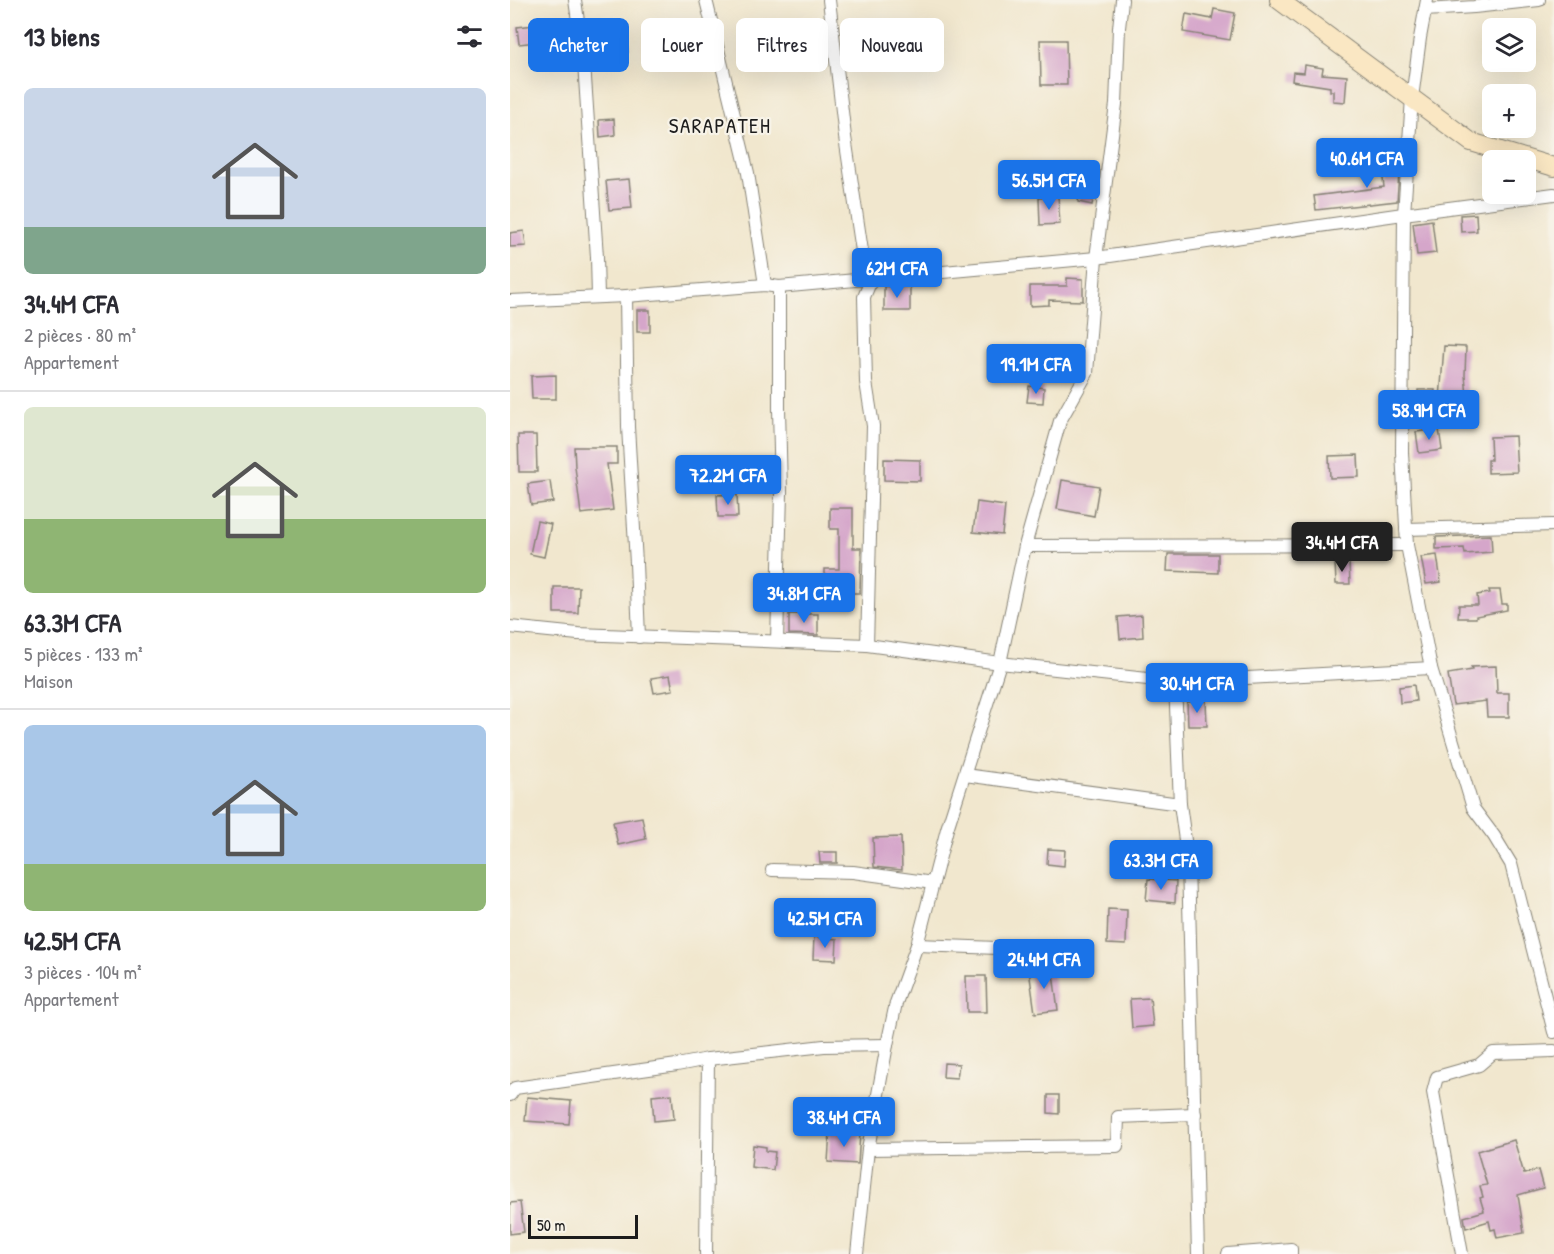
<!DOCTYPE html>
<html lang="fr">
<head>
<meta charset="utf-8">
<style>
	:root { --surface:#fff; --page:#f2f2f3; --text:#2b2b33; --muted:#7c7c81; --line:#e1e1e2; --accent:#1a73e8 }
	body { margin:0; font-family:"Patrick Hand",sans-serif; background:var(--page); color:var(--text); height:100vh; display:flex; flex-direction:column; font-size:22px; white-space:nowrap }
	* { box-sizing:border-box; margin:0 }
	p { font-size:20px; color:var(--muted) }
	.icon { flex:none; width:33px; height:33px; fill:none; stroke:currentColor; stroke-width:2; stroke-linecap:round; stroke-linejoin:round }
	.map { position:relative; flex:1; overflow:hidden }
	.drawer { display:flex; flex-direction:column; background:var(--surface); width:510px }
	.drawer>* { flex:none }
	.hud { position:absolute; left:18px; top:18px; width:570px; height:54px; display:flex; gap:12px }
	.tools { position:absolute; left:972px; top:18px; display:grid; gap:12px }
	.tools a { display:grid; place-items:center; width:54px; height:54px; border-radius:9px; background:var(--surface); box-shadow:0 6px 24px #0002; font-size:30px }
	.scale { position:absolute; left:18px; bottom:15px; width:110px; box-sizing:border-box; padding-left:6px; border:3px solid #1c1c1c; border-top:0; font-size:16px; line-height:21px; white-space:nowrap; color:#1c1c1c; -webkit-text-stroke:4px #f7f3e8; paint-order:stroke }
	.price { position:absolute; translate:-50% -51px; padding:0 14px; border-radius:6px; background:var(--accent); color:#fff; font-size:20px; line-height:39px; filter:drop-shadow(0 2px 3px #0008) }
	.price::after { content:''; position:absolute; left:50%; top:36px; width:18px; height:14px; margin-left:-9px; background:inherit; clip-path:polygon(0 0,100% 0,50% 100%) }
	.price.on { background:#222; color:#fff }
	ul { padding:0; list-style:none }
	li { display:grid; align-content:center; gap:12px; height:318px; padding:0 24px }
	li+li { border-top:2px solid var(--line) }
	li span { display:grid; place-items:center; height:186px; border-radius:9px; color:#555 }
	li>.icon { margin-inline-start:auto }
	span .icon { width:108px; height:108px; fill:#fffc; stroke-width:1 }
	li b { font-size:26px }
	h2 { display:flex; justify-content:space-between; align-items:center; height:72px; padding:0 24px; font-size:26px }
	.tag { padding:0 21px; border-radius:9px; background:var(--surface); box-shadow:0 6px 24px #0002; font-size:21px; line-height:54px }
	.tag.on { background:var(--accent); color:#fff }
	main { display:flex; flex:1; min-height:0 }
	.map>svg:first-child { display:block }
	.building { fill:#d5a6ca }
	.lines { fill:none; stroke-linecap:round; stroke-linejoin:round }
	.street-casing { stroke:#868275; stroke-width:14 }
	.secondary-casing { stroke:#868275; stroke-width:20 }
	.street { stroke:#fff; stroke-width:12 }
	.secondary { stroke:#fae7c3; stroke-width:18 }
	.labels { text-anchor:middle; stroke-width:4.5; stroke-linejoin:round; paint-order:stroke }
	.quarter-label { font-size:21px; letter-spacing:1.5px; fill:#1c1c1c; stroke:#f7f3e8 }
</style>
</head>
<body>
<main>
<section class="drawer">
<h2>13 biens<svg class="icon" aria-label="filters" viewBox="0 0 24 24"><path d="M4 7h16M4 17h16"/><circle cx="9" cy="7" r="2"/><circle cx="15" cy="17" r="2"/></svg></h2>
<ul>
<li><span style="background:linear-gradient(#c9d6e8 75%,#7fa58c 0)"><svg class="icon" aria-label="home" viewBox="0 0 24 24"><path d="M3 11l9-7 9 7M6 9v11h12V9"/></svg></span><div><b>34.4M CFA</b><p>2 pièces · 80 m²</p><p>Appartement</p></div></li>
<li><span style="background:linear-gradient(#dfe7d0 60%,#8fb573 0)"><svg class="icon" aria-label="home" viewBox="0 0 24 24"><path d="M3 11l9-7 9 7M6 9v11h12V9"/></svg></span><div><b>63.3M CFA</b><p>5 pièces · 133 m²</p><p>Maison</p></div></li>
<li><span style="background:linear-gradient(#a9c7e8 75%,#8fb573 0)"><svg class="icon" aria-label="home" viewBox="0 0 24 24"><path d="M3 11l9-7 9 7M6 9v11h12V9"/></svg></span><div><b>42.5M CFA</b><p>3 pièces · 104 m²</p><p>Appartement</p></div></li>
</ul>
</section>
<div class="map">
<svg width="1044" height="1254" viewBox="0 0 1044 1254">
	<rect width="100%" height="100%" fill="#f7f3e8"/>
	<filter id="ink" filterUnits="userSpaceOnUse"><feTurbulence type="fractalNoise" baseFrequency=".0167" numOctaves="2"/><feDisplacementMap in="SourceGraphic" scale="12" xChannelSelector="R" yChannelSelector="G"/><feConvolveMatrix kernelMatrix="1 2 1 2 8 2 1 2 1" color-interpolation-filters="sRGB"/></filter>
	<filter id="wash" filterUnits="userSpaceOnUse"><feTurbulence type="fractalNoise" baseFrequency=".008" numOctaves="4" result="noise"/><feDisplacementMap in="SourceGraphic" scale="24" xChannelSelector="R" yChannelSelector="G"/><feGaussianBlur stdDeviation="1.35" result="paint"/><feColorMatrix in="noise" values="0 0 0 0 0 0 0 0 0 0 0 0 0 0 0 0 0 1.4 0 .05"/><feComposite in="paint" operator="in"/></filter>
	<g filter="url(#wash)">
		<rect width="100%" height="100%" fill="#f1e7ce"/>
		<g id="blocks">
			<g class="building">
				<path d="M704,9l21,4 -5,27 -47,-8 3,-18 26,5z"/>
				<path d="M34,24l2,17 -27,3 -2,-17z"/>
				<path d="M115,29l3,23 -34,5 -4,-24z"/>
				<path d="M530,40h26l1,45h-26z"/>
				<path d="M795,65l18,3 -1,6 25,2 -2,26 -12,-1v-10h-3v-4l-38,-6 1,-9 11,1z"/>
				<path d="M104,119l1,16 -15,2 -1,-17z"/>
				<path d="M886,152l3,20 -2,29 -81,9 -2,-14 70,-9 -4,-33z"/>
				<path d="M573,174l14,3 -5,28 -14,-3z"/>
				<path d="M119,179l3,29 -23,2 -3,-29z"/>
				<path d="M548,196l2,28 -20,1 -1,-27z"/>
				<path d="M966,214l1,17 -16,1 -1,-17z"/>
				<path d="M922,220l4,33 -19,2 -4,-32z"/>
				<path d="M14,231l2,15 -16,1v-14z"/>
				<path d="M557,278l16,1v22l-34,-1v5l-19,1v-20h37z"/>
				<path d="M374,286l26,1v24h-26z"/>
				<rect x="127" y="310" width="13" height="22"/>
				<path d="M934,346l22,1 -1,28 2,21 -27,3z"/>
				<path d="M46,375v24h-24l-1,-23z"/>
				<path d="M519,386l15,2 -1,15 -16,-1z"/>
				<rect x="908" y="390" width="17" height="14"/>
				<path d="M929,429l3,21 -23,3 -3,-21z"/>
				<path d="M8,435h18l1,37h-18z"/>
				<path d="M1005,436l2,36 -29,1v-13h3l-1,-23z"/>
				<path d="M64,447h43v17h-10l6,46 -32,4 -6,-47z"/>
				<path d="M848,455l1,22 -29,1 -1,-22z"/>
				<path d="M374,459l36,1v21l-36,-1z"/>
				<path d="M552,480l37,6 -5,30 -37,-7z"/>
				<path d="M40,481l3,21 -22,3 -3,-21z"/>
				<path d="M227,494l1,23h-20l-1,-22z"/>
				<path d="M467,502l28,4 -3,29 -29,-3z"/>
				<path d="M320,508h23v40h8l-1,45h-35v-24h14v-40h-9z"/>
				<path d="M27,521l14,3 -7,33 -14,-3z"/>
				<path d="M981,535l1,17 -27,2 -1,-6 -28,1v-12z"/>
				<path d="M658,554h50v19l-51,-2z"/>
				<path d="M927,555l4,27 -15,2 -5,-27z"/>
				<path d="M825,562h14l1,22h-14z"/>
				<path d="M44,587h25l-1,26h-24z"/>
				<path d="M979,590h11l2,14h5v6l-31,6v2h-18l1,-13h19l-1,-10 13,-2z"/>
				<path d="M279,614h29v21l-29,-1z"/>
				<path d="M632,615l1,22 -23,2 -2,-22z"/>
				<path d="M986,666l1,27h12v24h-22l-1,-16 -33,4 -5,-31 24,-4 -1,-3z"/>
				<path d="M160,675l3,15 -19,3 -3,-15z"/>
				<path d="M904,685l2,16 -16,2 -1,-16z"/>
				<path d="M696,701l1,25h-19l-1,-24z"/>
				<path d="M132,817l4,22 -28,6 -5,-23z"/>
				<path d="M391,837l1,33 -28,-3 -1,-29z"/>
				<path d="M538,849l17,1 -1,16 -17,-2z"/>
				<path d="M309,852h18v11h-17z"/>
				<path d="M638,879l28,2 -1,22 -29,-3z"/>
				<path d="M598,909l19,1 -1,35 -19,-1z"/>
				<path d="M304,937l23,2 -1,21 -23,-1z"/>
				<path d="M542,967l6,43 -23,3 -6,-43z"/>
				<path d="M456,976h20l1,36h-20z"/>
				<path d="M640,998l3,28 -21,2 -2,-29z"/>
				<path d="M434,1063l15,1 -2,14 -14,-1z"/>
				<path d="M162,1094l2,25 -20,2 -2,-25z"/>
				<path d="M538,1095h11v19l-11,-1z"/>
				<path d="M17,1097l44,4 -2,23 -44,-3z"/>
				<path d="M320,1131l30,2 -2,31 -30,-2z"/>
				<path d="M1004,1140l10,34 14,-4 5,18 -25,7 6,38 -27,5 -2,-9 -4,1 -2,-9 -23,7 -2,-11 20,-6 -4,-13 3,-1 -3,-11 7,-1 -10,-34z"/>
				<path d="M243,1145l13,2v4l9,1 -2,18 -22,-3z"/>
				<path d="M10,1202l4,30 -14,2v-31z"/>
			</g>
		</g>
	</g>
	<g filter="url(#ink)">
		<use href="#blocks" fill-opacity="0" stroke="#868275" stroke-width="1.5"/>
		<g class="lines">
			<defs>
				<g id="street">
					<path d="M65,0l9,63 13,194 1,40"/>
					<path d="M196,0l42,173 17,112"/>
					<path d="M319,0l16,137 17,114 10,27 -8,19 2,85 7,44 -6,219"/>
					<path d="M917,0l-7,38 -8,60 -8,116 -2,238 5,93 24,123 42,140 21,28 17,28 43,168"/>
					<path d="M915,10l49,-3 65,-7"/>
					<path d="M116,296l2,131 8,136 3,74"/>
					<path d="M0,301l116,-5 139,-11 14,2 317,-29 300,-43 158,-21"/>
					<path d="M896,529l148,-4"/>
					<path d="M515,546l382,-1"/>
					<path d="M0,627l68,7 289,11 133,18 175,19 256,-14"/>
					<path d="M267,641l4,-148 -2,-85v-121"/>
					<path d="M665,682l5,122 8,58 10,392"/>
					<path d="M455,775l215,29"/>
					<path d="M262,870l81,2 80,11"/>
					<path d="M407,945l137,5"/>
					<path d="M0,1095l5,-7 162,-23 31,-6 116,-13 63,-1"/>
					<path d="M358,1149l249,-3 1,-29 77,-3"/>
					<path d="M196,1254l2,-195"/>
					<path d="M347,1254l11,-105 19,-104 9,-42 21,-58 30,-116 53,-166 25,-117 35,-125 27,-48 9,-115 20,-154 3,-76 3,-28"/>
					<path d="M718,1254l63,-5v5"/>
					<path d="M952,1254l-29,-162 4,-15 42,-12 14,-12 61,-2"/>
				</g>
				<path id="secondary" d="M769,0l192,142 83,25"/>
			</defs>
			<use href="#street" class="street-casing"/>
			<use href="#secondary" class="secondary-casing"/>
			<use href="#street" class="street"/>
			<use href="#secondary" class="secondary"/>
		</g>
	</g>
	<g class="labels">
		<g class="quarter-label">
			<text x="210" y="133">SARAPATEH</text>
		</g>
	</g>
</svg>
<div class="tools">
<a><svg class="icon" aria-label="layers" viewBox="0 0 24 24"><path d="M12 4l9 5-9 5-9-5zM3 14l9 5 9-5"/></svg></a>
<a>+</a>
<a>−</a>
</div>
<div class="scale">50 m</div>
<b class="price" style="left:857px;top:189px">40.6M CFA</b>
<b class="price" style="left:539px;top:211px">56.5M CFA</b>
<b class="price" style="left:387px;top:299px">62M CFA</b>
<b class="price" style="left:526px;top:395px">19.1M CFA</b>
<b class="price" style="left:919px;top:441px">58.9M CFA</b>
<b class="price" style="left:218px;top:506px">72.2M CFA</b>
<b class="price on" style="left:832px;top:573px">34.4M CFA</b>
<b class="price" style="left:294px;top:624px">34.8M CFA</b>
<b class="price" style="left:687px;top:714px">30.4M CFA</b>
<b class="price" style="left:651px;top:891px">63.3M CFA</b>
<b class="price" style="left:315px;top:949px">42.5M CFA</b>
<b class="price" style="left:534px;top:990px">24.4M CFA</b>
<b class="price" style="left:334px;top:1148px">38.4M CFA</b>
<div class="hud">
<a class="tag on">Acheter</a>
<a class="tag">Louer</a>
<a class="tag">Filtres</a>
<a class="tag">Nouveau</a>
</div>
</div>
</main>
</body>
</html>
